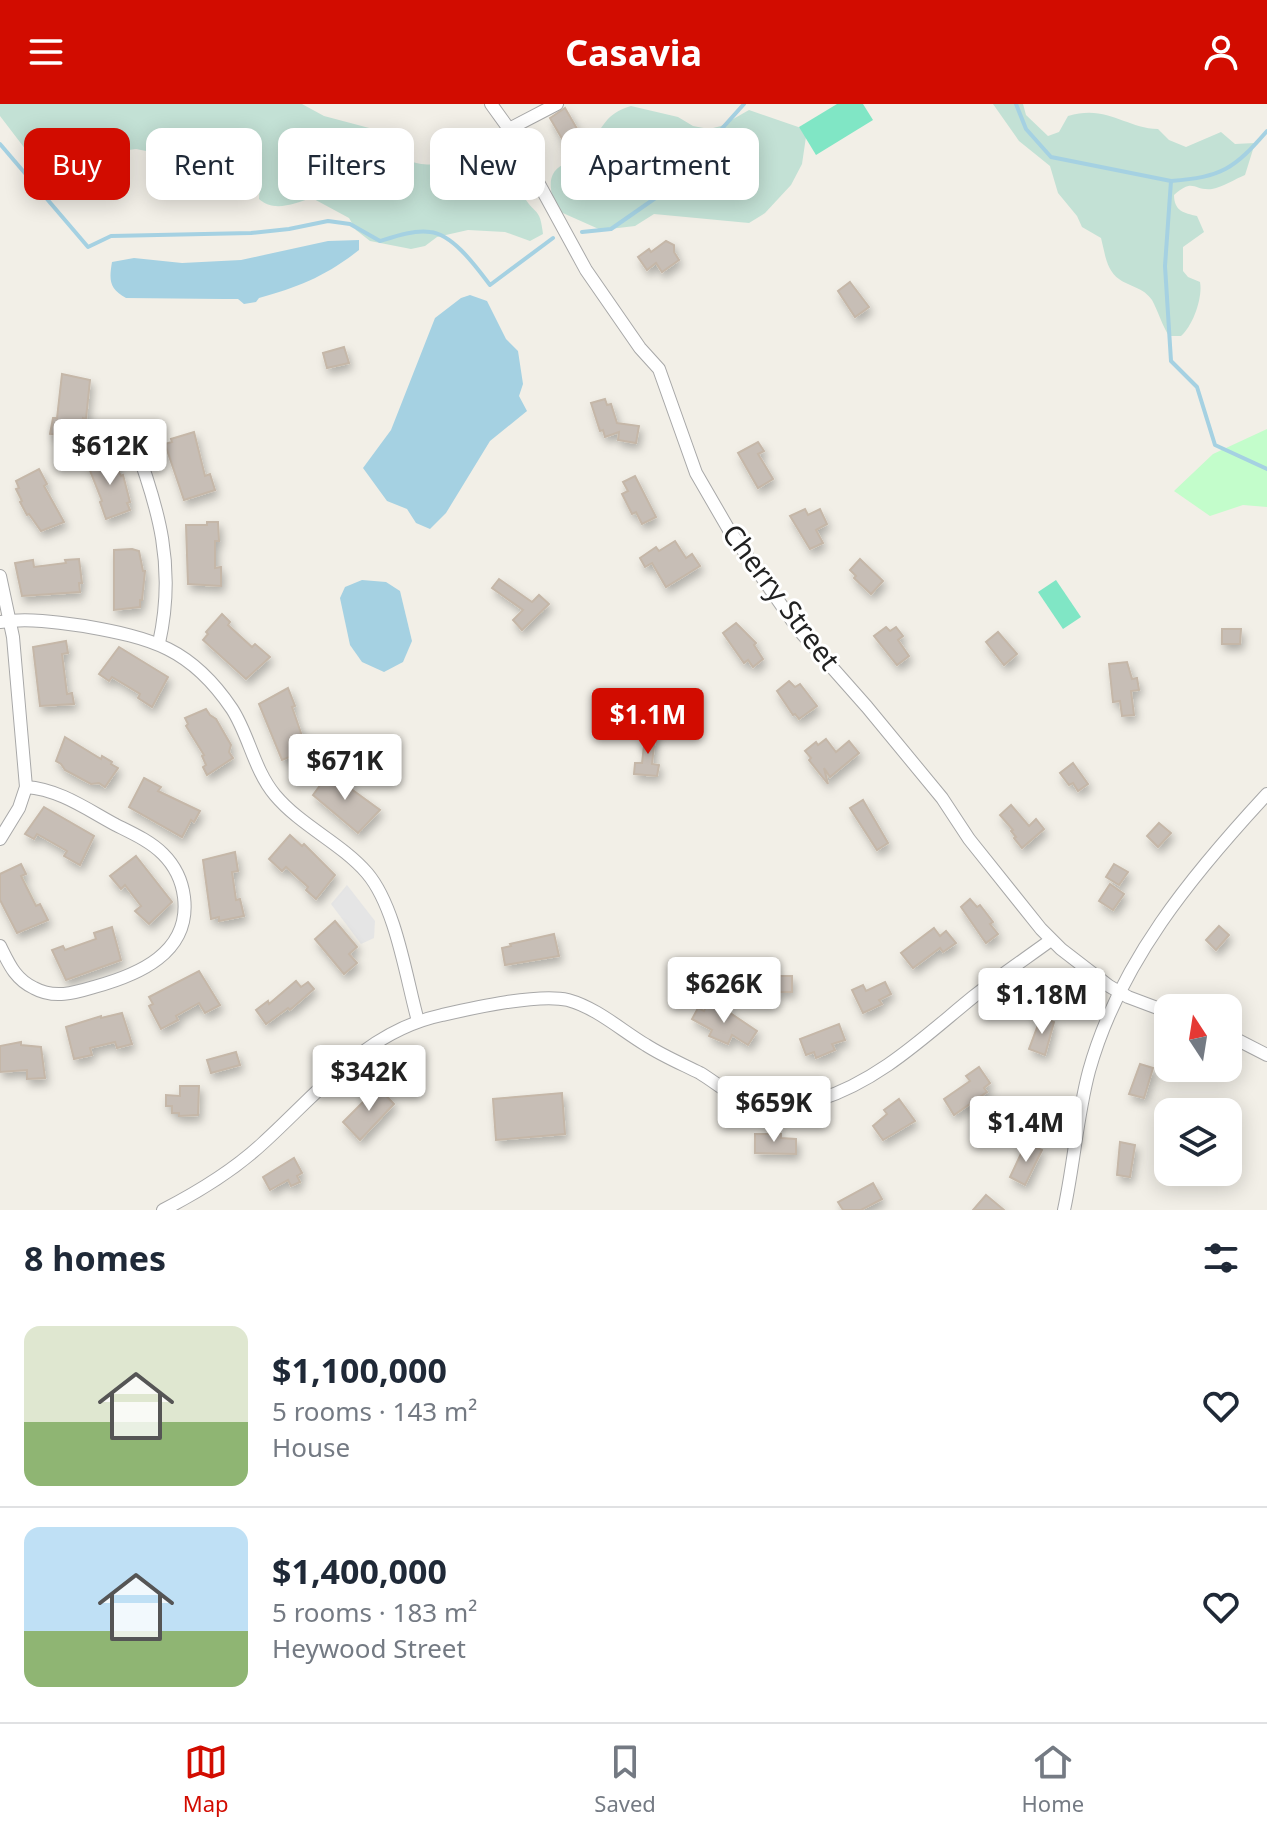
<!DOCTYPE html>
<html lang="en">
<head>
<meta charset="utf-8">
<style>
	:root { --surface:#fff; --page:#f2f2f3; --text:#1f2937; --muted:#747a83; --line:#e0e1e3; --accent:#d20c00 }
	body { margin:0; font-family:"Noto Sans",sans-serif; background:var(--page); color:var(--text); height:100vh; display:flex; flex-direction:column; font-size:30px; white-space:nowrap }
	* { box-sizing:border-box; margin:0 }
	p { font-size:26px; color:var(--muted) }
	.icon { flex:none; width:44px; height:44px; fill:none; stroke:currentColor; stroke-width:2; stroke-linecap:round; stroke-linejoin:round }
	.map { position:relative; height:1106px; overflow:hidden }
	.panel { display:flex; flex-direction:column; background:var(--surface); flex:1 }
	.panel>* { flex:none }
	.banner { position:absolute; left:24px; top:24px; width:800px; height:72px; display:flex; gap:16px }
	.needle { width:52px; rotate:348deg }
	.buttons { position:absolute; left:1154px; top:890px; display:grid; gap:16px }
	.buttons a { display:grid; place-items:center; width:88px; height:88px; border-radius:16px; background:var(--surface); box-shadow:0 4px 20px #0003; font-size:40px }
	.price { position:absolute; translate:-50% -68px; padding:0 18px; border-radius:8px; background:#fff; color:#222; font-size:26px; line-height:52px; filter:drop-shadow(0 2px 4px #0008) }
	.price::after { content:''; position:absolute; left:50%; top:48px; width:24px; height:18px; margin-left:-12px; background:inherit; clip-path:polygon(0 0,100% 0,50% 100%) }
	.price.on { background:var(--accent); color:#fff }
	ul { padding:0; list-style:none }
	li { display:flex; align-items:center; gap:24px; height:200px; padding:0 24px }
	li+li { border-top:2px solid var(--line) }
	li span { display:grid; place-items:center; flex:none; width:224px; height:160px; border-radius:16px; color:#555 }
	li>.icon { margin-inline-start:auto }
	span .icon { width:96px; height:96px; fill:#fffc; stroke-width:1 }
	li b { font-size:34px }
	h2 { display:flex; justify-content:space-between; align-items:center; height:96px; padding:0 24px; font-size:34px }
	.chip { padding:0 28px; border-radius:16px; background:var(--surface); box-shadow:0 4px 20px #0003; font-size:28px; line-height:72px }
	.chip.on { background:var(--accent); color:#fff }
	header { display:flex; justify-content:space-between; align-items:center; height:104px; padding:0 24px; background:var(--accent); color:#fff; font-size:36px; font-weight:700 }
	.tab-bar { display:flex; justify-content:space-around; align-items:center; height:112px; border-top:2px solid var(--line); background:var(--surface); font-size:22px; color:var(--muted) }
	.tab-bar a { display:grid; justify-items:center; gap:4px }
	.tab-bar .on { color:var(--accent) }
	.map>svg:first-child { display:block }
	.wetland { fill:#c3e1d5 }
	.park { fill:#c3fdcb }
	.pitch { fill:#80e6c5 }
	.parking { fill:#e5e5e5 }
	.water { fill:#a5d1e2 }
	.lines { fill:none; stroke-linecap:round; stroke-linejoin:round }
	.stream { stroke:#a5d1e2; stroke-width:4 }
	.building { fill:#c7beb6; stroke:#c5b7a8; stroke-width:2; filter:url(#shadow) }
	.street-casing { stroke:#a8a8a8; stroke-width:14 }
	.street { stroke:#fff; stroke-width:12 }
	.labels { text-anchor:middle; stroke-width:6; stroke-linejoin:round; paint-order:stroke }
	.street-label { font-size:28px; fill:#212121; stroke:#fff }
</style>
</head>
<body>
<header><svg class="icon" aria-label="menu" viewBox="0 0 24 24"><path d="M4 6h16M4 12h16M4 18h16"/></svg>Casavia<svg class="icon" aria-label="person" viewBox="0 0 24 24"><circle cx="12" cy="8" r="4"/><path d="M4 21q1-7 8-7t8 7"/></svg></header>
<div class="map">
<svg width="1267" height="1106" viewBox="0 0 1267 1106">
	<defs>
		<filter id="shadow"><feDropShadow dx="3" dy="5.5" stdDeviation="4" flood-color="#0004"/></filter>
	</defs>
	<rect width="100%" height="100%" fill="#f2efe7"/>
	<g class="wetland">
		<path d="M0,0h302l22,12 49,13 25,14c10,48 90,-5 116,31 5,6 6,16 10,23 12,19 16,10 19,37l-13,7 -25,-9 -37,-2 -31,7 -12,9 -14,3 -41,-8 -14,-11 -7,-12 -37,-20c-17,5 -38,15 -53,1l1,-21 -26,-21 -29,-8 -33,7 -36,-7 -73,10 -23,-2 -14,-7 -26,-34z"/>
		<path d="M993,0h30l3,11 22,21 11,-4 9,-16c39,-12 57,12 90,13l11,11 17,7 35,-15 14,12 20,-1 -10,32c-10,4 -22,12 -33,14 -19,2 -18,-12 -38,6 0,16 10,18 23,21l7,16 -21,15v24l5,6 12,5c3,15 -7,44 -19,54h-12c-7,-11 -11,-25 -17,-36 -9,-13 -22,-13 -33,-21 -13,-9 -14,-26 -18,-41l-19,-11 -5,-11 -19,-23 -8,-27 -31,-25z"/>
		<path d="M631,2l47,11 15,9 16,3 12,-3 28,-16 58,20 -5,34 -11,21 -26,28 -16,10 -95,-9 -19,12 -34,4 -45,-20c-6,-21 -12,-39 13,-48 4,-9 13,-9 19,-17 17,-18 16,-31 43,-39z"/>
	</g>
	<path class="park" d="M1267,325v78l-24,-2 -33,11 -36,-25 39,-37z"/>
	<g class="pitch">
		<path d="M837,0h26l10,16 -57,35 -17,-28z"/>
		<path d="M1056,476l25,37 -18,12 -25,-37z"/>
	</g>
	<path class="parking" d="M347,781l28,36 -1,17 -13,6 -30,-40z"/>
	<g class="water">
		<path d="M359,136v10c-33,26 -60,37 -100,48l-3,4 -12,2 -6,-5h-15l-97,-1c-17,-9 -17,-18 -14,-36l22,-4 48,5 59,-3 87,-19z"/>
		<path d="M470,191l17,6 19,38 12,12 5,33 -4,12 8,15 -37,30 -44,72 -16,16 -14,-6 -9,-14 -20,-8 -24,-33 28,-38 44,-112 26,-20z"/>
		<path d="M362,476l24,2 14,9 12,50 -9,21 -19,10 -22,-10 -12,-17 -10,-47 5,-11z"/>
	</g>
	<g class="lines">
		<g class="stream">
			<path d="M1016,0l10,25 25,28 120,24 -6,85 6,95 26,26 18,58 52,24"/>
			<path d="M0,40l88,103 23,-11 140,-3 38,-4 39,-8 22,3 30,17c16,-5 33,-11 50,-9 23,2 47,36 60,53l63,-47"/>
			<path d="M1171,77c51,-4 63,-12 96,-50"/>
			<path d="M582,128l29,-3 56,-39 77,-86"/>
		</g>
	</g>
	<g class="building">
		<path d="M565,4l22,38 -16,8 -21,-36z"/>
		<path d="M666,137l8,4v7l5,8 -17,12 -6,-9 -9,7 -9,-13 11,-8 2,3z"/>
		<path d="M850,178l19,25 -14,10 -17,-26z"/>
		<path d="M344,243l5,16 -22,5 -4,-15z"/>
		<path d="M62,270l28,6 -4,39 -3,-1 -1,7 -3,-1 -1,6h-2l-2,7 -24,-3 3,-16h4z"/>
		<path d="M605,295l2,6 4,-1 6,19 22,3 -3,17 -18,-3 1,-8 -14,5 -2,-7 -3,1 -9,-28z"/>
		<path d="M194,328l11,44 5,-2 5,16 -31,10 -19,-56 7,-2 -1,-3z"/>
		<path d="M758,338l6,9 -6,3 15,25 -15,9 -20,-35z"/>
		<path d="M104,353l1,2 6,-2 10,19 2,-1 7,27 -3,1 3,7 -24,9 -6,-17 2,-1 -15,-38z"/>
		<path d="M39,365l8,15 -3,2 20,36 -23,9 -12,-17 -2,1 -7,-13 2,-1 -6,-12 3,-1 -3,-7z"/>
		<path d="M635,372l21,41 -14,7 -6,-12 -4,2 -10,-20 6,-3 -5,-9z"/>
		<path d="M805,405l3,6 12,-6 7,15 -11,6 7,13 -13,6 -20,-33z"/>
		<path d="M207,418h11l1,19h-4v27l6,-1v19l-33,-2 -2,-59h21z"/>
		<path d="M675,437l11,17 6,-4 8,12 -34,21 -14,-24 -7,4 -5,-9 16,-11 3,4z"/>
		<path d="M132,445l7,2 4,20h2l-3,29h-2v7l-26,3v-60z"/>
		<path d="M79,455l3,24h-3l1,9 -58,4 -7,-33 18,-3 1,7 32,-4 -1,-3z"/>
		<path d="M860,455l23,22 -12,13 -17,-16 2,-2 -6,-6z"/>
		<path d="M499,475l33,23 7,-7 10,9 -27,26 -9,-10 10,-10 -31,-22z"/>
		<path d="M222,510l8,8 -2,3 24,22 3,-3 15,13 -24,22 -43,-39 5,-6 -2,-2z"/>
		<path d="M736,519l20,20 -2,2 9,14 -10,8 -5,-7 -4,3 -21,-30z"/>
		<path d="M886,523l4,4 6,-4 7,9 -5,4 11,16 -12,9 -23,-29z"/>
		<path d="M1222,525h19l-1,15h-18z"/>
		<path d="M998,528l19,22 -13,11 -18,-23z"/>
		<path d="M66,537l2,12 -6,1 5,40 5,-1 2,11 -34,2 -7,-59z"/>
		<path d="M119,543l49,30 -16,30 -14,-9 2,-4 -28,-17 -3,4 -10,-7z"/>
		<path d="M1127,558l5,17 5,-1 2,12 -8,1 3,24 -12,1 -2,-15 -7,1 -4,-38z"/>
		<path d="M789,577l6,6 5,-3 17,22 -18,13 -4,-5 -2,1 -16,-24z"/>
		<path d="M288,584l7,18 -3,1 11,32 5,-2 4,11 -30,12 -23,-56z"/>
		<path d="M206,605l4,6 6,4 15,26 -2,7 4,6 -26,17 -4,-8 3,-2 -4,-9 2,-1 -18,-29 2,-2 -3,-6z"/>
		<path d="M646,623l10,1 -4,36 7,1 -2,11 -23,-2 1,-11h7z"/>
		<path d="M65,633l36,22 1,-3 10,6 -1,2 7,4 -13,19 -6,-4 -8,1 -26,-14 -4,-6 -5,-3z"/>
		<path d="M826,635l10,13 13,-11 10,12 -29,24 -6,-9 4,16 -19,-24 2,-2 -6,-7 11,-9 2,3z"/>
		<path d="M1073,659l15,21 -10,7 -5,-8 -4,2 -9,-12z"/>
		<path d="M332,665l13,11 -2,3 37,27 -22,23 -45,-38z"/>
		<path d="M144,674l17,9 -3,4 42,20 -6,11 -3,-2 -9,17 -53,-30z"/>
		<path d="M863,696l25,43 -11,7 -27,-42z"/>
		<path d="M1011,701l18,21 7,-7 8,10 -22,19 -8,-10 2,-1 -5,-6 2,-1 -13,-15z"/>
		<path d="M44,703l50,29 -14,29 -16,-9 3,-5 -30,-17 -3,5 -9,-5z"/>
		<path d="M1159,719l12,10 -13,14 -11,-11z"/>
		<path d="M290,731l12,11 2,-2 31,31 -19,24 -10,-9 2,-3 -22,-20 -4,4 -13,-12z"/>
		<path d="M235,748l3,19 -6,1 4,28 4,-1 4,17 -25,5v-4l-8,2 -8,-59z"/>
		<path d="M136,752l36,46 -23,22 -14,-13 6,-5 -16,-21 -4,4 -11,-13z"/>
		<path d="M21,760l5,10 -5,2 15,30 4,-2 8,16 -31,13 -17,-33v-26z"/>
		<path d="M1114,760l14,8 -9,13 -13,-8z"/>
		<path d="M1110,780l14,10 -11,16 -14,-9z"/>
		<path d="M970,795l7,8 3,-2 13,17 -3,2 8,10 -12,9 -25,-36z"/>
		<path d="M335,817l22,26 -8,7 8,9 -13,11 -29,-35z"/>
		<path d="M1219,822l10,9 -13,15 -10,-10z"/>
		<path d="M112,823l9,33 -55,20 -14,-30 11,-4 2,4 31,-11 -2,-6z"/>
		<path d="M934,824l6,8 6,-5 10,12 -13,9 -3,-4 -27,20 -12,-15z"/>
		<path d="M554,830l5,22 -54,9 -3,-17 9,-2 -1,-2z"/>
		<path d="M199,867l21,34 -15,8 -6,-10 -23,13 2,4 -17,9 -12,-23 4,-2 -4,-7z"/>
		<rect x="777" y="872" width="15" height="16"/>
		<path d="M296,877l5,6 7,-5 6,7 -24,21 -2,-2 -22,16 -10,-14 12,-9 1,3z"/>
		<path d="M885,878l6,12 -12,6 3,4 -19,9 -11,-23 11,-5 3,6z"/>
		<path d="M708,899l22,10 27,18 -9,14 -16,-10 -4,9 -19,-8 3,-6 -20,-11 6,-11 6,3z"/>
		<path d="M122,909l10,31 -15,4 -2,-6 -25,6 2,7 -18,4 -8,-32 35,-11v2z"/>
		<path d="M1041,913l13,5 -9,33 -16,-6z"/>
		<path d="M839,920l6,16 -13,4 3,6 -19,8 -2,-6 -8,3 -6,-16z"/>
		<path d="M21,938v3l20,2 4,31 -18,1v-9l-27,2v-26z"/>
		<path d="M236,948l4,13 -29,8 -4,-13z"/>
		<path d="M1140,960l13,4 -9,30 -15,-4z"/>
		<path d="M979,963l11,16 -6,5 3,4 -33,23 -10,-16 26,-18 -4,-5z"/>
		<path d="M180,982h19l-1,29 -19,1v-3h-7v-7h-6v-11l14,1z"/>
		<path d="M378,983l16,17 -34,36 -17,-18z"/>
		<path d="M562,989l3,41 -69,6 -3,-41z"/>
		<path d="M899,995l16,22 -32,19 -10,-14 14,-12 -3,-4z"/>
		<path d="M755,1030h26v4l15,1v15l-41,-1z"/>
		<path d="M1120,1038l15,3 -5,32 -13,-2z"/>
		<path d="M1026,1039l16,7 -17,35 -15,-8z"/>
		<path d="M294,1054l8,15 -5,3 3,6 -9,4 -3,-6 -18,10 -7,-13z"/>
		<path d="M873,1079l9,16 -21,11h-18l-5,-8z"/>
		<path d="M986,1091l18,15h-31z"/>
	</g>
	<g class="lines">
		<defs>
			<g id="street">
				<path d="M491,0l18,25 77,141 54,78 19,21 37,104 33,57 69,99 69,78 75,91 27,41 72,90 20,20 48,37 19,11 40,15"/>
				<path d="M509,25l48,-25"/>
				<path d="M133,335c26,70 43,128 26,204"/>
				<path d="M0,472l13,61 13,150 -7,21 -19,31"/>
				<path d="M0,518c28,-4 56,0 84,4 68,12 107,22 148,83 17,26 22,61 43,86 26,31 66,48 92,78 29,34 39,105 51,148"/>
				<path d="M0,842c9,18 15,33 34,42 20,11 40,5 60,-1 44,-12 97,-34 90,-90 -2,-16 -9,-31 -21,-43 -13,-13 -31,-21 -47,-29 -28,-15 -57,-36 -90,-38"/>
				<path d="M1228,931l39,20"/>
				<path d="M163,1106c35,-18 71,-40 100,-67 55,-50 103,-112 179,-128 31,-7 97,-22 126,-15 29,8 53,30 78,45 17,11 36,19 54,28 10,6 20,14 30,20 27,15 60,16 88,7 61,-19 107,-64 155,-103 25,-20 52,-38 78,-57"/>
				<path d="M1064,1106c10,-46 13,-94 25,-139 30,-108 103,-196 178,-277"/>
			</g>
		</defs>
		<use href="#street" class="street-casing"/>
		<use href="#street" class="street"/>
	</g>
	<g class="labels">
		<g class="street-label">
			<text transform="translate(781 493) rotate(53)" y="10">Cherry Street</text>
		</g>
	</g>
</svg>
<div class="buttons">
<a><svg class="needle" viewBox="-14 -14 28 28"><path d="M0-13l5 13h-10z" fill="#e53935"/><path d="M0 13l5-13h-10z" fill="#747a83"/></svg></a>
<a><svg class="icon" aria-label="layers" viewBox="0 0 24 24"><path d="M12 4l9 5-9 5-9-5zM3 14l9 5 9-5"/></svg></a>
</div>
<b class="price" style="left:110px;top:383px">$612K</b>
<b class="price on" style="left:648px;top:652px">$1.1M</b>
<b class="price" style="left:345px;top:698px">$671K</b>
<b class="price" style="left:724px;top:921px">$626K</b>
<b class="price" style="left:1042px;top:932px">$1.18M</b>
<b class="price" style="left:369px;top:1009px">$342K</b>
<b class="price" style="left:774px;top:1040px">$659K</b>
<b class="price" style="left:1026px;top:1060px">$1.4M</b>
<div class="banner">
<a class="chip on">Buy</a>
<a class="chip">Rent</a>
<a class="chip">Filters</a>
<a class="chip">New</a>
<a class="chip">Apartment</a>
</div>
</div>
<section class="panel">
<h2>8 homes<svg class="icon" aria-label="filters" viewBox="0 0 24 24"><path d="M4 7h16M4 17h16"/><circle cx="9" cy="7" r="2"/><circle cx="15" cy="17" r="2"/></svg></h2>
<ul>
<li><span style="background:linear-gradient(#dfe7d0 60%,#8fb573 0)"><svg class="icon" aria-label="home" viewBox="0 0 24 24"><path d="M3 11l9-7 9 7M6 9v11h12V9"/></svg></span><div><b>$1,100,000</b><p>5 rooms · 143 m²</p><p>House</p></div><svg class="icon" aria-label="heart" viewBox="0 0 24 24"><path d="M12 20l-8-8c-3-5 5-10 8-4 3-6 11-1 8 4z"/></svg></li>
<li><span style="background:linear-gradient(#bfe0f5 65%,#8fb573 0)"><svg class="icon" aria-label="home" viewBox="0 0 24 24"><path d="M3 11l9-7 9 7M6 9v11h12V9"/></svg></span><div><b>$1,400,000</b><p>5 rooms · 183 m²</p><p>Heywood Street</p></div><svg class="icon" aria-label="heart" viewBox="0 0 24 24"><path d="M12 20l-8-8c-3-5 5-10 8-4 3-6 11-1 8 4z"/></svg></li>
</ul>
</section>
<nav class="tab-bar">
<a class="on"><svg class="icon" aria-label="map" viewBox="0 0 24 24"><path d="M3 6l6-2 6 2 6-2v14l-6 2-6-2-6 2zM9 4v14M15 6v14"/></svg>Map</a>
<a><svg class="icon" aria-label="saved" viewBox="0 0 24 24"><path d="M7 4h10v16l-5-4-5 4z"/></svg>Saved</a>
<a><svg class="icon" aria-label="home" viewBox="0 0 24 24"><path d="M3 11l9-7 9 7M6 9v11h12V9"/></svg>Home</a>
</nav>
</body>
</html>
